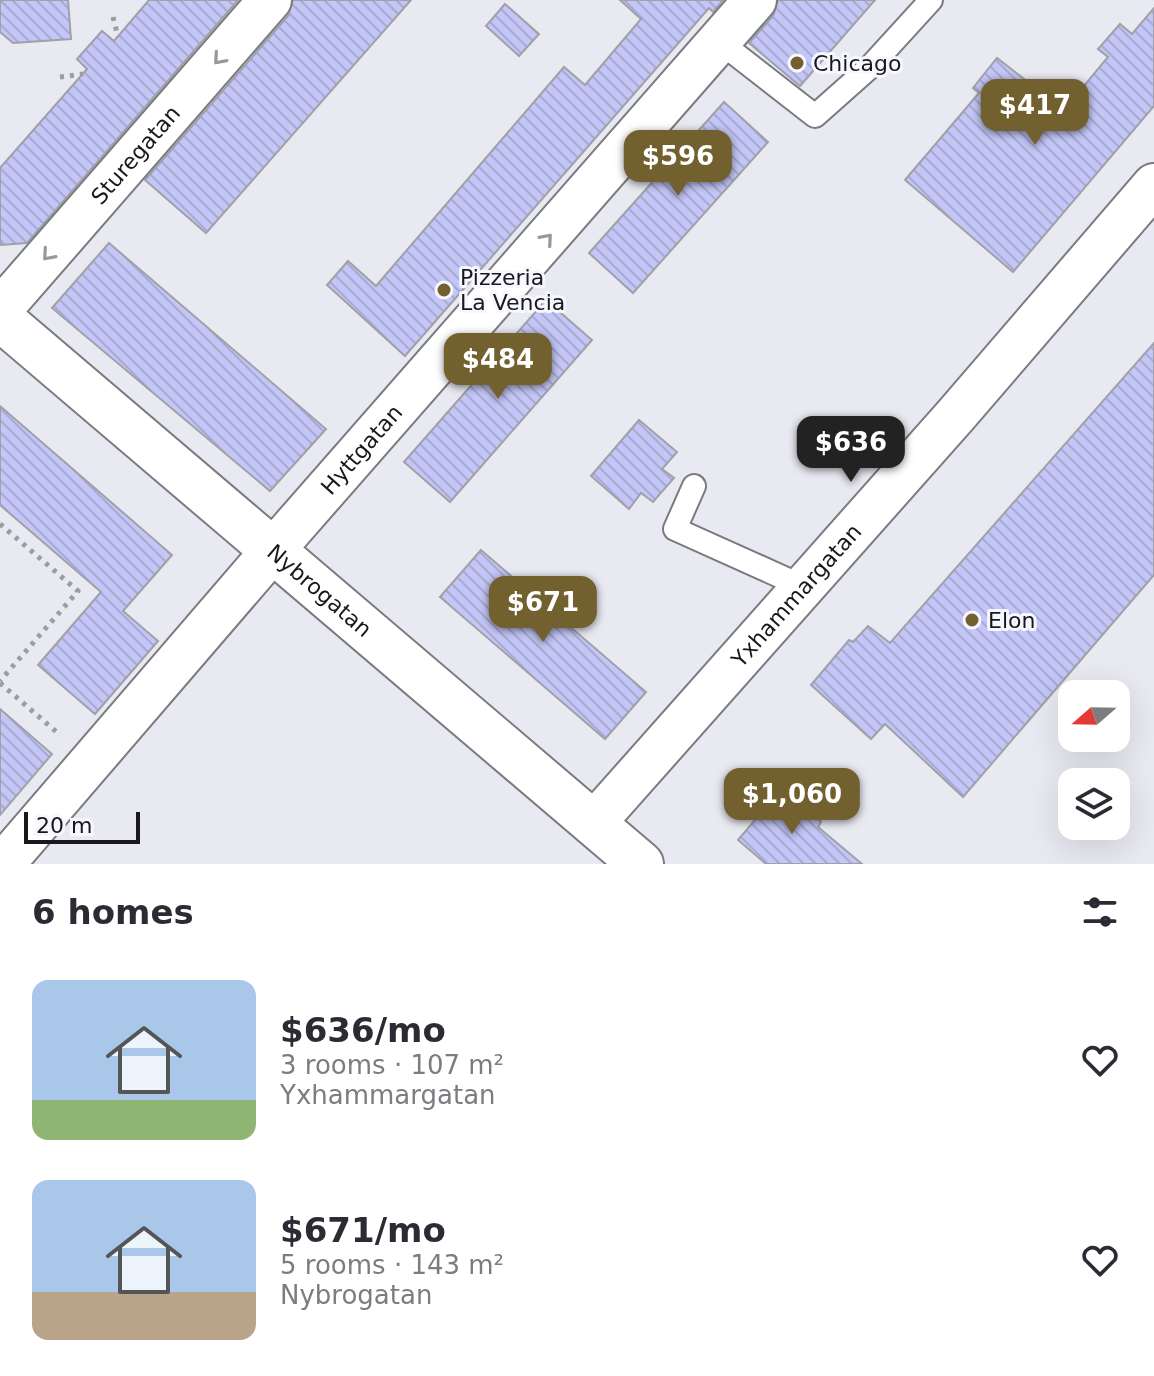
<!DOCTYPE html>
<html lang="en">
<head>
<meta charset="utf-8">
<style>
	:root { --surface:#fff; --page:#f7f7f7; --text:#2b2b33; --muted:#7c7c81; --accent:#73602f }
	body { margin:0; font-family:"DejaVu Sans",sans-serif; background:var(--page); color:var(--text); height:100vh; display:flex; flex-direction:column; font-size:30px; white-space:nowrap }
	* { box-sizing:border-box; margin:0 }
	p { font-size:26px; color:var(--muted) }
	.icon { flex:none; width:44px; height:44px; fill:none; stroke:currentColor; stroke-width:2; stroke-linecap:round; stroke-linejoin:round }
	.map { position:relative; height:864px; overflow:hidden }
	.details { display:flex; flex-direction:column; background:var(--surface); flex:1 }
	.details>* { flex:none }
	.needle { width:52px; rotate:250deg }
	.controls { position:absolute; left:1058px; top:680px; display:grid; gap:16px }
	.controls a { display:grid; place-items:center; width:72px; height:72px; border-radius:16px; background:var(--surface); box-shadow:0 8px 32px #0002; font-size:40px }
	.scale { position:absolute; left:24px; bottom:20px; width:116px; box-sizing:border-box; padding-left:8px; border:4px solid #19191c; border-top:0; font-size:22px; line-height:28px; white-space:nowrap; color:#19191c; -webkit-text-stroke:6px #f6f7ff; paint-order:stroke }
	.price { position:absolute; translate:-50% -68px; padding:0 18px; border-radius:16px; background:var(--accent); color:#fff; font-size:26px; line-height:52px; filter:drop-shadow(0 2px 4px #0008) }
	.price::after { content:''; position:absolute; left:50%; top:48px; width:24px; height:18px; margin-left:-12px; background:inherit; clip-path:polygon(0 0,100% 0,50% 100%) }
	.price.on { background:#222; color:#fff }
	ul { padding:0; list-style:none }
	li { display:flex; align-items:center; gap:24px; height:200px; padding:0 32px }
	li span { display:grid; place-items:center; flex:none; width:224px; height:160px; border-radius:16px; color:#555 }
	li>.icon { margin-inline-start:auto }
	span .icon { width:96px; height:96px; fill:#fffc; stroke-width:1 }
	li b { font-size:34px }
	h2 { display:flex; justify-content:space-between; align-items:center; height:96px; padding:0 32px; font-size:34px }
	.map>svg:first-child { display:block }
	.building { fill:url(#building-back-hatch); stroke:#a0a1a8; stroke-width:2 }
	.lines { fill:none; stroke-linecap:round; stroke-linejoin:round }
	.lane-casing { stroke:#7a7b82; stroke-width:26 }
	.street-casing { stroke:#7a7b82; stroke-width:46 }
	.secondary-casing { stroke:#7a7b82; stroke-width:48 }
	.path { stroke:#9c9ca3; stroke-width:5; stroke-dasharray:4 6; stroke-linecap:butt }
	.lane { stroke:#fff; stroke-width:22 }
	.street { stroke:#fff; stroke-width:42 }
	.secondary { stroke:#fff; stroke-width:44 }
	.oneway { stroke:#989899 }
	.poi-dot { fill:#73602f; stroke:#f6f7ff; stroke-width:3 }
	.labels { text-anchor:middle; stroke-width:6; stroke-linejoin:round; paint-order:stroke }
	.poi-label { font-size:22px; fill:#19191c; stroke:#f6f7ff; text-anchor:start }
	.street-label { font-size:22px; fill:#19191c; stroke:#f6f7ff }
</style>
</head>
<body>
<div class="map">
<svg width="1154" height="864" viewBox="0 0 1154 864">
	<defs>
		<pattern id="building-back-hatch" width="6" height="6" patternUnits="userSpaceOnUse" patternTransform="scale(2)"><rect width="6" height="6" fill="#c3c6f6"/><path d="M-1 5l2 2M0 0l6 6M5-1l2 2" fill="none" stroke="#a7aad2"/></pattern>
	</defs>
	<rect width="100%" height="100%" fill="#e9e9f2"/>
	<g class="building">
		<path d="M0,0h68l3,39 -58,4 -13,-11z"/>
		<path d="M149,0h89l-211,243 -27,2v-77l87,-99 -10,-10 25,-28 12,10z"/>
		<path d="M293,0h118l-205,233 -61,-53 143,-164z"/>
		<path d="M620,0h103l-10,12 -4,-4 -304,348 -78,-71 21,-24 28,25 188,-219 21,18 56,-66z"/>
		<path d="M778,0h97l-75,86 -51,-43 24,-27z"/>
		<path d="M505,4l34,30 -20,22 -33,-30z"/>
		<path d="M1154,8v98l-141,166 -108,-92 74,-87 -6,-5 24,-30 67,52 44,-53 -10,-8 22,-25 12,10z"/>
		<path d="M724,102l44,40 -135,151 -44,-40z"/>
		<path d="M109,243l217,186 -56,62 -218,-183z"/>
		<path d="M546,300l46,40 -142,162 -46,-40z"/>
		<path d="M1154,343v232l-191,222 -78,-73 -14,15 -60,-54 38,-45 4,2 15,-16 22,17z"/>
		<path d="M0,406l172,149 -49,56 35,30 -63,73 -57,-49 63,-73 -101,-87z"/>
		<path d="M639,420l38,32 -15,17 12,9 -21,24 -12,-9 -12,16 -38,-33z"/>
		<path d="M481,550l165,142 -41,47 -165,-142z"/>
		<path d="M0,709l52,45 -52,61z"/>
		<path d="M783,787l38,35 -3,5 44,37h-96l-28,-24z"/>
	</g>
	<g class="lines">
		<defs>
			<g id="lane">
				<path d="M720,42l95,74 54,-48 62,-68"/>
				<path d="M694,486l-19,43 129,58"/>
			</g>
			<g id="street">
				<path id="s1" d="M0,310l270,-310"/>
				<path id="s2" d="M593,824l363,-409 198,-230"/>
				<path id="s3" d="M3,864l271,-315 481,-549"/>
			</g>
			<g id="secondary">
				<path id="s4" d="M0,318l641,546"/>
			</g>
		</defs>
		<use href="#lane" class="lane-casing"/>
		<use href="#street" class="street-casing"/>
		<use href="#secondary" class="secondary-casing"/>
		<g class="path">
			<path d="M113,17l5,20"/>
			<path d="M60,77l23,-3"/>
			<path d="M0,524l78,67 -78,90"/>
			<path d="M0,683l60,52"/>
		</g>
		<use href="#lane" class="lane"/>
		<use href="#street" class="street"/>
		<use href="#secondary" class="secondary"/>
	</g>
	<defs><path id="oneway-chevron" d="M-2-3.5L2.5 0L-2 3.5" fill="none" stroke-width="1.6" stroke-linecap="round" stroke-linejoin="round" transform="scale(2)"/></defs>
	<g class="oneway">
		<use href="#oneway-chevron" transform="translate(219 59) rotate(131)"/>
		<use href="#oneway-chevron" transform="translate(547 239) rotate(-49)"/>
		<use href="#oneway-chevron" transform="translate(48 255) rotate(131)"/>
	</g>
	<g class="poi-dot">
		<circle cx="797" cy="63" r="8"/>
		<circle cx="444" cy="290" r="8"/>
		<circle cx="972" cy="620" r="8"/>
	</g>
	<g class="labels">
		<g class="poi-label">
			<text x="813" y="71">Chicago</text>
			<text x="460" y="285">Pizzeria<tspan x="460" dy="25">La Vencia</tspan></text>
			<text x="988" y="628">Elon</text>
		</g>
		<g class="street-label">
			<text dy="8" stroke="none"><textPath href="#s1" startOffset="206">Sturegatan</textPath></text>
			<text dy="8" stroke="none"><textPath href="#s3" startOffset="548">Hyttgatan</textPath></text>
			<text dy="8" stroke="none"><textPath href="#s4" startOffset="420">Nybrogatan</textPath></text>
			<text dy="8" stroke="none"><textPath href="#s2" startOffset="306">Yxhammargatan</textPath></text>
		</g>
	</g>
</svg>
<div class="controls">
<a><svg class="needle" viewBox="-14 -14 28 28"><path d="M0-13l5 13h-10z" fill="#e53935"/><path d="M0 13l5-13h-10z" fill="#7c7c81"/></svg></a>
<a><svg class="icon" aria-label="layers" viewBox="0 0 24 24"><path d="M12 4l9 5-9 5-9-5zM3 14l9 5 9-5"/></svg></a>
</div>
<div class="scale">20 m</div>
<b class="price" style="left:1035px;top:147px">$417</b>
<b class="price" style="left:678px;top:198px">$596</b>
<b class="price" style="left:498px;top:401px">$484</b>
<b class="price on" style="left:851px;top:484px">$636</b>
<b class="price" style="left:543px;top:644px">$671</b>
<b class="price" style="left:792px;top:836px">$1,060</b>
</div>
<section class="details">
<h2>6 homes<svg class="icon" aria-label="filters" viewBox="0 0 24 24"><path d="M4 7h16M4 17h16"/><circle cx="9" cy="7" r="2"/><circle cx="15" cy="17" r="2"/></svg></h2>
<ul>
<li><span style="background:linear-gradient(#a9c7e8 75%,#8fb573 0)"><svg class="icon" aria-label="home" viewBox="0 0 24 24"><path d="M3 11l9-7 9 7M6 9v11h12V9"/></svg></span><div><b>$636/mo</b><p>3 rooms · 107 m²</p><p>Yxhammargatan</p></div><svg class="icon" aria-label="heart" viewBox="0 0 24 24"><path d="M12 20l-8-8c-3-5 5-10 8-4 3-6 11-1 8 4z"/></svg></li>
<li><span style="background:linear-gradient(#a9c7e8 70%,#b9a48a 0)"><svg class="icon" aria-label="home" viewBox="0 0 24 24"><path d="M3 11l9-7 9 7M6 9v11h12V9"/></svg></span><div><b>$671/mo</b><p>5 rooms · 143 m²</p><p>Nybrogatan</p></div><svg class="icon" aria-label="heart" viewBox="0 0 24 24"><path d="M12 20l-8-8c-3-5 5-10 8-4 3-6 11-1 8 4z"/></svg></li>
</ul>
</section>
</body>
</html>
